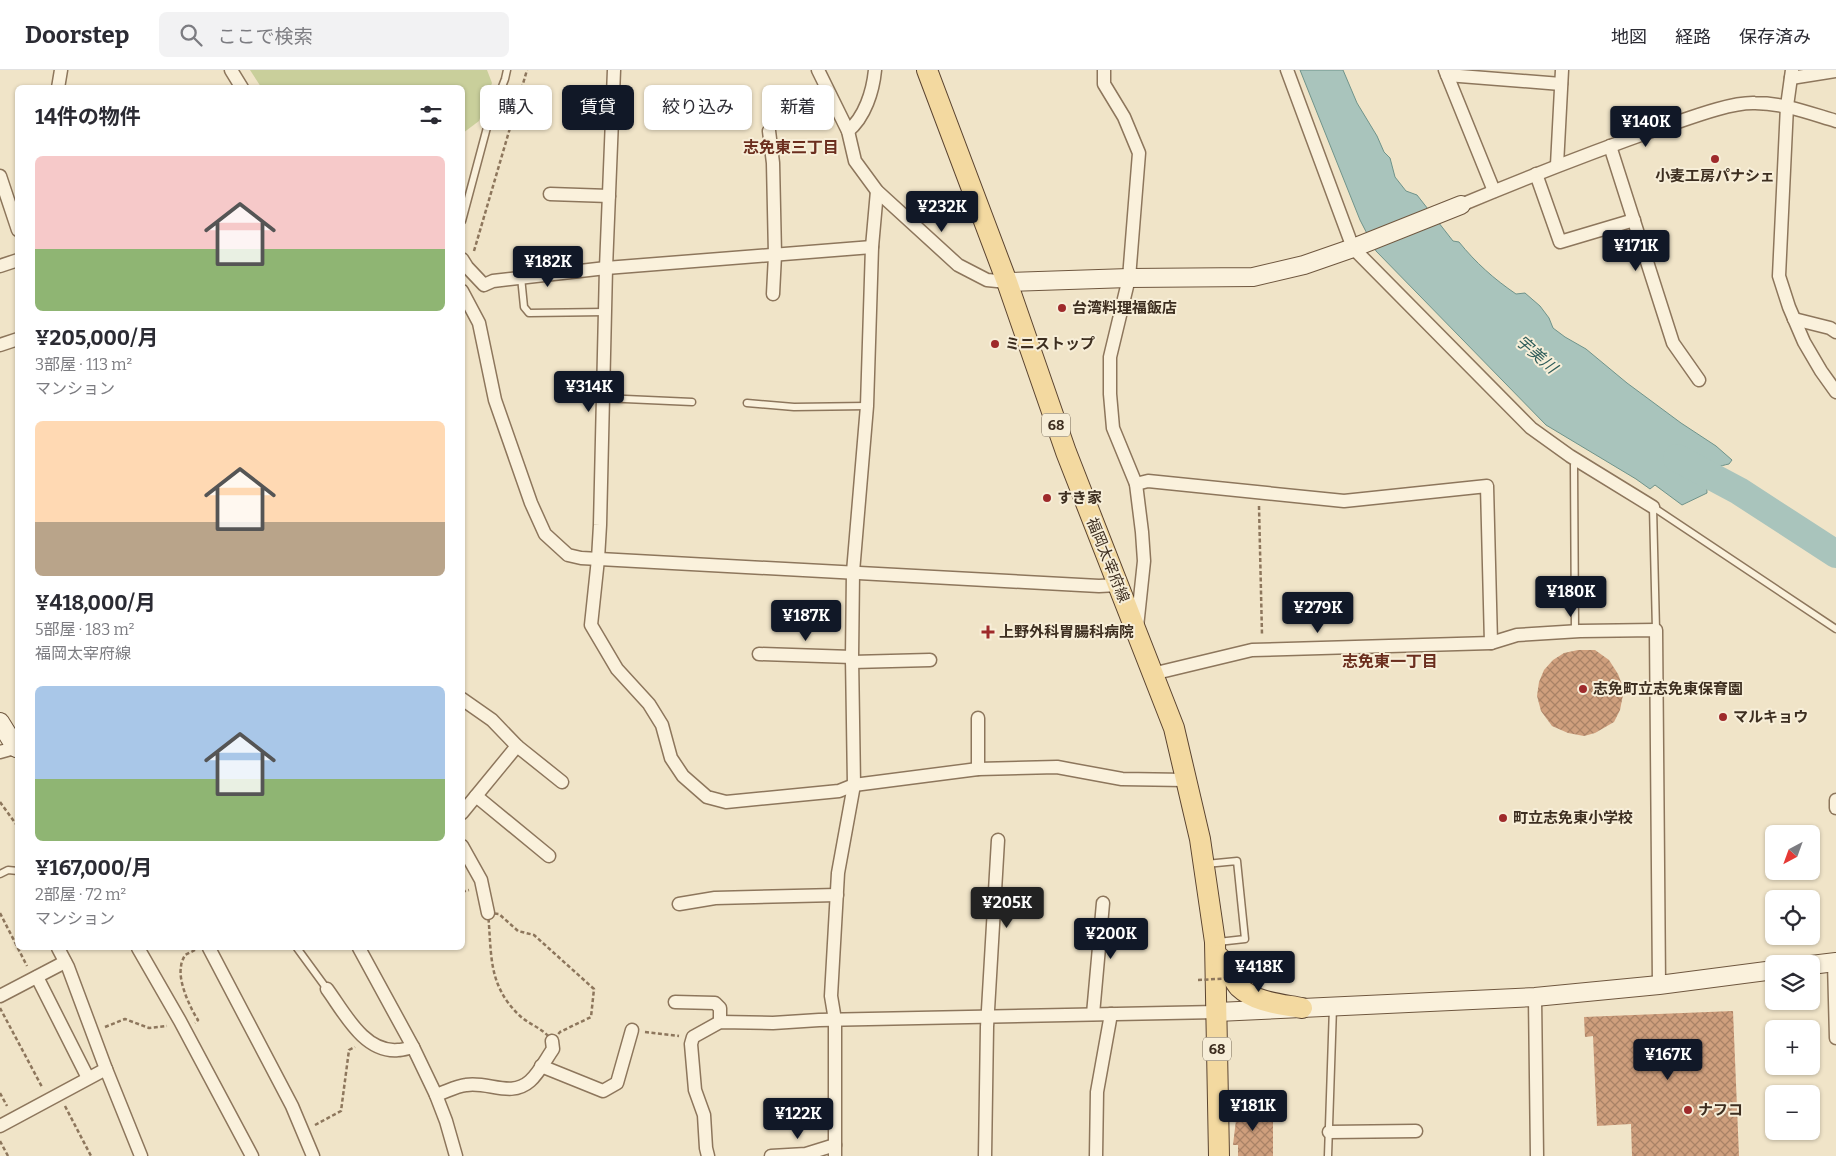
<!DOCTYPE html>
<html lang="ja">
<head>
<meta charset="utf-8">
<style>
	:root { --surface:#fff; --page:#f2f2f3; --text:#2b2b33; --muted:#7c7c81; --line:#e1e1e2; --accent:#111827 }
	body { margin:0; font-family:Bitter,"Noto Sans JP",serif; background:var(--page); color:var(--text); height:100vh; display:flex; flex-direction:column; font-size:19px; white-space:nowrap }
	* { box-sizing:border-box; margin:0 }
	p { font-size:16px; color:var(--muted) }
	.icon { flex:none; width:28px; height:28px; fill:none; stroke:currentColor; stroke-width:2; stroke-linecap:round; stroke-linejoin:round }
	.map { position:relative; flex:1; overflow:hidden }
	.sheet { position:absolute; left:15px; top:15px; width:450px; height:865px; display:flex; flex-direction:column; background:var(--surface); border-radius:8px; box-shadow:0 1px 4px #0004 }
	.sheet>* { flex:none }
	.top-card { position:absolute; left:480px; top:15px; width:475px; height:45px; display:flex; gap:10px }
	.needle { width:32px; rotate:221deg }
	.controls { position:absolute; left:1765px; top:755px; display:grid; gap:10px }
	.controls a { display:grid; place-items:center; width:55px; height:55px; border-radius:8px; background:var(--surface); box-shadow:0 1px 4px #0004; font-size:25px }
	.price { position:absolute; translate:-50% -42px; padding:0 11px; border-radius:5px; background:var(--accent); color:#fff; font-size:16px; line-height:32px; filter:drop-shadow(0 1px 2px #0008) }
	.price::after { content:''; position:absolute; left:50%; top:30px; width:15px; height:11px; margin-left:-8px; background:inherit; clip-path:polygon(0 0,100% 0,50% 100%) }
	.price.active { background:#222; color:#fff }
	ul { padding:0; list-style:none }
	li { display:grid; align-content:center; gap:10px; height:265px; padding:0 20px }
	li span { display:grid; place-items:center; height:155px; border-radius:8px; color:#555 }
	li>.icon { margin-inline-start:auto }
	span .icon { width:90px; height:90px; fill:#fffc; stroke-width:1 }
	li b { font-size:21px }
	h2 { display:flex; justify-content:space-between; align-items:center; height:60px; padding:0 20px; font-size:21px }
	.pill { padding:0 18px; border-radius:8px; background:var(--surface); box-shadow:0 1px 4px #0004; font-size:18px; line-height:45px }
	.pill.active { background:var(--accent); color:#fff }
	header { display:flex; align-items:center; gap:30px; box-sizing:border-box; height:70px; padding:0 25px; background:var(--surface); border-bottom:1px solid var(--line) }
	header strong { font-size:24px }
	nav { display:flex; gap:28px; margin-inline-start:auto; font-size:18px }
	.search { width:350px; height:45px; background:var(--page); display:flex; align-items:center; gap:12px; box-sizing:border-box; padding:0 18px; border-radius:8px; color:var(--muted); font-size:19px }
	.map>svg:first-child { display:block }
	.garden { fill:#c9cf9b }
	.water { fill:#a9c4bc; stroke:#6f938a }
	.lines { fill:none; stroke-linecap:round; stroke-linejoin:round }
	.river { stroke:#a9c4bc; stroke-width:28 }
	.building { fill:url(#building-cross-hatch) }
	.lane-casing { stroke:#8d765c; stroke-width:9 }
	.street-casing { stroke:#8d765c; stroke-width:15 }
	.secondary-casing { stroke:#6f573f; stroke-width:20 }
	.primary-casing { stroke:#5b4430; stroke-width:22 }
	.path { stroke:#8d765c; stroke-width:2.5; stroke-dasharray:4 2.5; stroke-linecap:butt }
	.lane { stroke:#faf1dc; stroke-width:6 }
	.street { stroke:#faf1dc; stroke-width:12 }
	.secondary { stroke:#faf1dc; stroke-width:18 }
	.primary { stroke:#f3d9a0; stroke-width:20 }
	.path-bridge { stroke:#8d765c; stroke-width:2.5; stroke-dasharray:4 2.5; stroke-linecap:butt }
	.poi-dot { fill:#9e2a2b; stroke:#f7eed8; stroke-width:2 }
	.labels { text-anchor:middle; stroke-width:4; stroke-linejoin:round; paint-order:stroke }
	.shield { fill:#f7eed8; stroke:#756857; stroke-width:1 }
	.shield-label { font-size:14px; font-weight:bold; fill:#3d2e20 }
	.poi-label { font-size:15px; font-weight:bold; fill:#3d2e20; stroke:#f7eed8; text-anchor:start }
	.street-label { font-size:15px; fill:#3d2e20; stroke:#f7eed8 }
	.neighbourhood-label { font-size:16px; font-weight:bold; fill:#6b2e1e; stroke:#f7eed8 }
	.water-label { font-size:16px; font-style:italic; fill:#2f5d5a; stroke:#f7eed8 }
</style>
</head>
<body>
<header>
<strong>Doorstep</strong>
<div class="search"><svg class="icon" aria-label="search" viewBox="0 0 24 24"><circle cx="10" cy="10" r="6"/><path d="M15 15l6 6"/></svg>ここで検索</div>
<nav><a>地図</a><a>経路</a><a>保存済み</a></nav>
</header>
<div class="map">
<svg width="1836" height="1086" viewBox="0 0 1836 1086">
	<defs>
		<pattern id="building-cross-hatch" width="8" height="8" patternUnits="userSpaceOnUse" patternTransform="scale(1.25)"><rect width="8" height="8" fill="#cf9f7d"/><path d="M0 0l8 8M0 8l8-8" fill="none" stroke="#a98266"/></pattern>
	</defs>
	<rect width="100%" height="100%" fill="#f0e4c8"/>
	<path class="garden" d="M250,0h237l5,13 -13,38 -16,12 -1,-45 -201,-1z"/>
	<path class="water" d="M1300,0h43l14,33 20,33 7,16 6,6 5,19 11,14 11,4 36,46 6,1c17,21 35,37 57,52l9,-1 15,13 9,12 4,10 12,9 21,12 41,34 54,40 35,23 16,14 -3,4c-19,4 -23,9 -22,29l-25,12 -27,-20 -5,4 -14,-10 -90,-54 -170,-174 -16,-31z"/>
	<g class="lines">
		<path class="river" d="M1677,388l62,33 97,63"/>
	</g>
	<g class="building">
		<path d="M1578,580h17l14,10 9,14 6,16 -4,20 -6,12 -19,11 -11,3 -16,-3 -16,-7 -11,-15 -4,-15 2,-14 5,-12 9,-10 11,-7z"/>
		<path d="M1733,941l6,145h-107l-1,-32 -34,2 -4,-90 -8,1 -1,-20z"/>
		<path d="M1238,1033l25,1 -1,15 11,1v36h-35v-11h-5z"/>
	</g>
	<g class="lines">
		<defs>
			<g id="lane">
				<path d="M462,151l27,-101 16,-41 2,-9"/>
				<path d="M521,207l3,30 5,6 76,-1"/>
				<path d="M603,328l89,4"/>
				<path d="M747,333l47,4 73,-1"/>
				<path d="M1653,437l183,122"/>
				<path d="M1653,437l3,123"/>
				<path d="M1575,561l-1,-166 3,-5"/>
				<path d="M1206,794l31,-3 8,78 -27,3"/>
				<path d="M0,804l8,-4 10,1"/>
				<path d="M297,878l30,41"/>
				<path d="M1328,1086l5,-149"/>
			</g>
			<g id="street">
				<path d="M231,0l11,18"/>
				<path d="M614,0l-8,198 -6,257 -2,34 -7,66 26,44 32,35 13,21 9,33 12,18 24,21 19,5 113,-11 15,-6 124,-16 79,-2 65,12 64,1"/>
				<path d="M818,0l30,61 7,30 22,30 81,74 29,15 20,2"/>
				<path d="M1104,0v14l20,33 15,36 -10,125 -19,79v37l3,34 23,56 6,48 2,29 -7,66"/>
				<path d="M1287,0l66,178 178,180 39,28 83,51"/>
				<path d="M1445,0l49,121"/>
				<path d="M1792,0l-5,36 -8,170 10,31 15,35 17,29 15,21"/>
				<path d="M1447,5l114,9"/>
				<path d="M1791,8l45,-7"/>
				<path d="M58,18l3,-18"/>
				<path d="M769,61l4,32 2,92 -2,39"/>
				<path d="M848,61c17,-14 25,-40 27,-61"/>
				<path d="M1610,76l63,197 26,37"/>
				<path d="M1557,95l5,-95"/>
				<path d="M1536,104l24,68 74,-22"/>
				<path d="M0,106l18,54"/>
				<path d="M550,124l59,2"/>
				<path d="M1461,135c67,-28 134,-54 202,-78 24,-8 67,-25 92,-24 28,0 54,10 81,18"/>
				<path d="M462,189l5,8 17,18 9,-4 113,-13 266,-21"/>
				<path d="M0,196l18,-6"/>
				<path d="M462,221l17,32 16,77 36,103 14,31 23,21 13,3 518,28 19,-1"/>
				<path d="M1794,249l36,9 6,4"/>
				<path d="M0,275l18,-6"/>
				<path d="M1136,414l12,-3 196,20 143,-15 4,157"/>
				<path d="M759,584l93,3"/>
				<path d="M852,592l78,-2"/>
				<path d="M1152,604l100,-24 239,-7 26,-8 63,-4 76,-1 3,355"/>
				<path d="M462,629l30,21 25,26 -55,67"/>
				<path d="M517,676l45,36"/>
				<path d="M0,682l18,-5"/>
				<path d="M978,699v-51"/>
				<path d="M476,726l73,60"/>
				<path d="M1836,730v8"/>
				<path d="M462,776l19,34 7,33"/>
				<path d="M679,834l36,-6 122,-3"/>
				<path d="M58,878l10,19 38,102"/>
				<path d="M138,878l42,73 72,135"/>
				<path d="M209,878l83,158 21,50"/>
				<path d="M359,878l54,99 23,48 10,26 10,35"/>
				<path d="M1834,892l2,76"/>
				<path d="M37,907l51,101"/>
				<path d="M327,919c17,23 37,64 71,61 5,0 10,-2 15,-3"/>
				<path d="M0,926l65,-34"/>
				<path d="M1535,927l2,159"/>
				<path d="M675,932l40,1 5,5v14"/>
				<path d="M1093,944l10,-111"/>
				<path d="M541,996l62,25 14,-8 15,-53"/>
				<path d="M436,1025c10,-3 20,-9 30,-10 22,-4 45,13 64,-4 9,-8 16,-22 23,-32l-1,-8"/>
				<path d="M0,1056l106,-57 35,87"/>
				<path d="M1329,1062l87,-1"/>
				<path d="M708,1086l-2,-8 -2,-33 -9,-25 -4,-46 2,-7 27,-15 53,1 46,-3 398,-8"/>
				<path d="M771,1086l35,-2 29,-9"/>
				<path d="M835,1086v-136l-4,-24 7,-123 16,-88 -2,-128 1,-85 14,-166 5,-159 5,-56"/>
				<path d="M985,1086l2,-129 11,-187"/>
				<path d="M1096,1086l1,-64 14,-78"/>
			</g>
			<g id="secondary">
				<path d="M1007,212l122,-4 124,-1 51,-12 49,-17 108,-43"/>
				<path d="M0,652l16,26"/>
				<path d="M1811,895l25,-3"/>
				<path d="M1217,942l318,-15 124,-12 115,-15"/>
			</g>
			<g id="primary">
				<path d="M927,0l80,212 59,170 108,276 26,111 15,103 4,214"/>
				<path d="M1216,885c12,7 14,22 23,32 17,16 42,17 63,21"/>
			</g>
		</defs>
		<use href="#lane" class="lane-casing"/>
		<use href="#street" class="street-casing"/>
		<use href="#secondary" class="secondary-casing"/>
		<use href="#primary" class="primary-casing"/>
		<g class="path">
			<path d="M474,181l53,-181"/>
			<path d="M1259,436l3,129"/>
			<path d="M0,732l18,25"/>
			<path d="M462,822l7,-2"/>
			<path d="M0,843l27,53"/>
			<path d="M488,843l11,1 19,17 16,4 60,54 -3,28 -31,15 -8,9c-8,-13 -23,-16 -33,-26 -32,-31 -27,-62 -31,-102z"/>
			<path d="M195,880l-10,5c-2,4 -4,8 -4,12 -3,14 9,41 17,53l-3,3"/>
			<path d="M0,938l42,79"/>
			<path d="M105,957l20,-8 24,9 18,-2"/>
			<path d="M645,962l34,4"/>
			<path d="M0,1023l7,13"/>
			<path d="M65,1036l26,50"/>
			<path d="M315,1055l26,-14 8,-61 6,-3"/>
			<path d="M0,1071l8,15"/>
		</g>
		<use href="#lane" class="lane"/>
		<use href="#street" class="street"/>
		<use href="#secondary" class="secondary"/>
		<use href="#primary" class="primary"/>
		<path class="path-bridge" d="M1198,910l53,-3"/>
	</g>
	<g class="poi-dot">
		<circle cx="1715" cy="89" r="5"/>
		<circle cx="1062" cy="238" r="5"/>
		<circle cx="995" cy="274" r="5"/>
		<circle cx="1047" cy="428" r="5"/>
		<path d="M985.5 554.5h5v5h5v5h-5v5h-5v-5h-5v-5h5z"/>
		<circle cx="1583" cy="619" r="5"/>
		<circle cx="1723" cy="647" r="5"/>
		<circle cx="1503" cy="748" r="5"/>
		<circle cx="1688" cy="1040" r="5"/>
	</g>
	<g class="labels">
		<g class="shield">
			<rect x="1042" y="343.5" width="28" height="23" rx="4"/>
			<rect x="1203" y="967.5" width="28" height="23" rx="4"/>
		</g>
		<g class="shield-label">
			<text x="1056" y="360">68</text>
			<text x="1217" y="984">68</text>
		</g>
		<g class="poi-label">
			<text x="1715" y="111" text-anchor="middle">小麦工房パナシェ</text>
			<text x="1072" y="243">台湾料理福飯店</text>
			<text x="1005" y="279">ミニストップ</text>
			<text x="1057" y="433">すき家</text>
			<text x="999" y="567">上野外科胃腸科病院</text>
			<text x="1593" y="624">志免町立志免東保育園</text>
			<text x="1733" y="652">マルキョウ</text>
			<text x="1513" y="753">町立志免東小学校</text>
			<text x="1698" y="1045">ナフコ</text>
		</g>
		<g class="street-label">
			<text transform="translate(1108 490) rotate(68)" y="5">福岡太宰府線</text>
		</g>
		<g class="neighbourhood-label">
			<text x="791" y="83">志免東三丁目</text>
			<text x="1390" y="597">志免東一丁目</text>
		</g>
		<g class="water-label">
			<text transform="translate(1537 284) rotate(41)" y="6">宇美川</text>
		</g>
	</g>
</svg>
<div class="controls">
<a><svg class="needle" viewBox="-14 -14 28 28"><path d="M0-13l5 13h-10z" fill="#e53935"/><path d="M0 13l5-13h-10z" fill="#7c7c81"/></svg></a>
<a><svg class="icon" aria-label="locate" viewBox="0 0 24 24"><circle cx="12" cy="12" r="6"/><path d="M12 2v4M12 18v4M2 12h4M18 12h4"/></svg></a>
<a><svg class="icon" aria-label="layers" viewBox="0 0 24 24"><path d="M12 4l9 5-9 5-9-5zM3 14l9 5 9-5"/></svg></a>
<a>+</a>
<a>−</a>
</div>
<b class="price" style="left:1646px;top:78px">¥140K</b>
<b class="price" style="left:942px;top:163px">¥232K</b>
<b class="price" style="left:1636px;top:202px">¥171K</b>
<b class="price" style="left:548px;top:218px">¥182K</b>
<b class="price" style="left:589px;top:343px">¥314K</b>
<b class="price" style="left:1571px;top:548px">¥180K</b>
<b class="price" style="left:1318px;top:564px">¥279K</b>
<b class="price" style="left:806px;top:572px">¥187K</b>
<b class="price active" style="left:1007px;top:859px">¥205K</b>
<b class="price" style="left:1111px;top:890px">¥200K</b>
<b class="price" style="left:1259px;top:923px">¥418K</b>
<b class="price" style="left:1668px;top:1011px">¥167K</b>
<b class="price" style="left:1253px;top:1062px">¥181K</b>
<b class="price" style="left:798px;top:1070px">¥122K</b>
<div class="top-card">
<a class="pill">購入</a>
<a class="pill active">賃貸</a>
<a class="pill">絞り込み</a>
<a class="pill">新着</a>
</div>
<section class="sheet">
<h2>14件の物件<svg class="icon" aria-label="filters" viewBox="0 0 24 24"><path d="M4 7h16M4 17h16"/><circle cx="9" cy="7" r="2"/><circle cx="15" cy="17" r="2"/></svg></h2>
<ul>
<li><span style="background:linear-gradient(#f6c9c9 60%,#8fb573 0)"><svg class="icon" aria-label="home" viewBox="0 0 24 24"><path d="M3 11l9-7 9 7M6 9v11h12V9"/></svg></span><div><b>¥205,000/月</b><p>3部屋 · 113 m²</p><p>マンション</p></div></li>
<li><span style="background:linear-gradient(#ffd9b3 65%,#b9a48a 0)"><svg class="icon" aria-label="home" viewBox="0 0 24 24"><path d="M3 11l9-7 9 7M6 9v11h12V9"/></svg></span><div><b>¥418,000/月</b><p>5部屋 · 183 m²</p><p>福岡太宰府線</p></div></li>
<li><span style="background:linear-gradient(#a9c7e8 60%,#8fb573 0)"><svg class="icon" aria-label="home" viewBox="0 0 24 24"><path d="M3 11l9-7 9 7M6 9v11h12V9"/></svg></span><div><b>¥167,000/月</b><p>2部屋 · 72 m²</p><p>マンション</p></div></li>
</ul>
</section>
</div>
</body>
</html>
